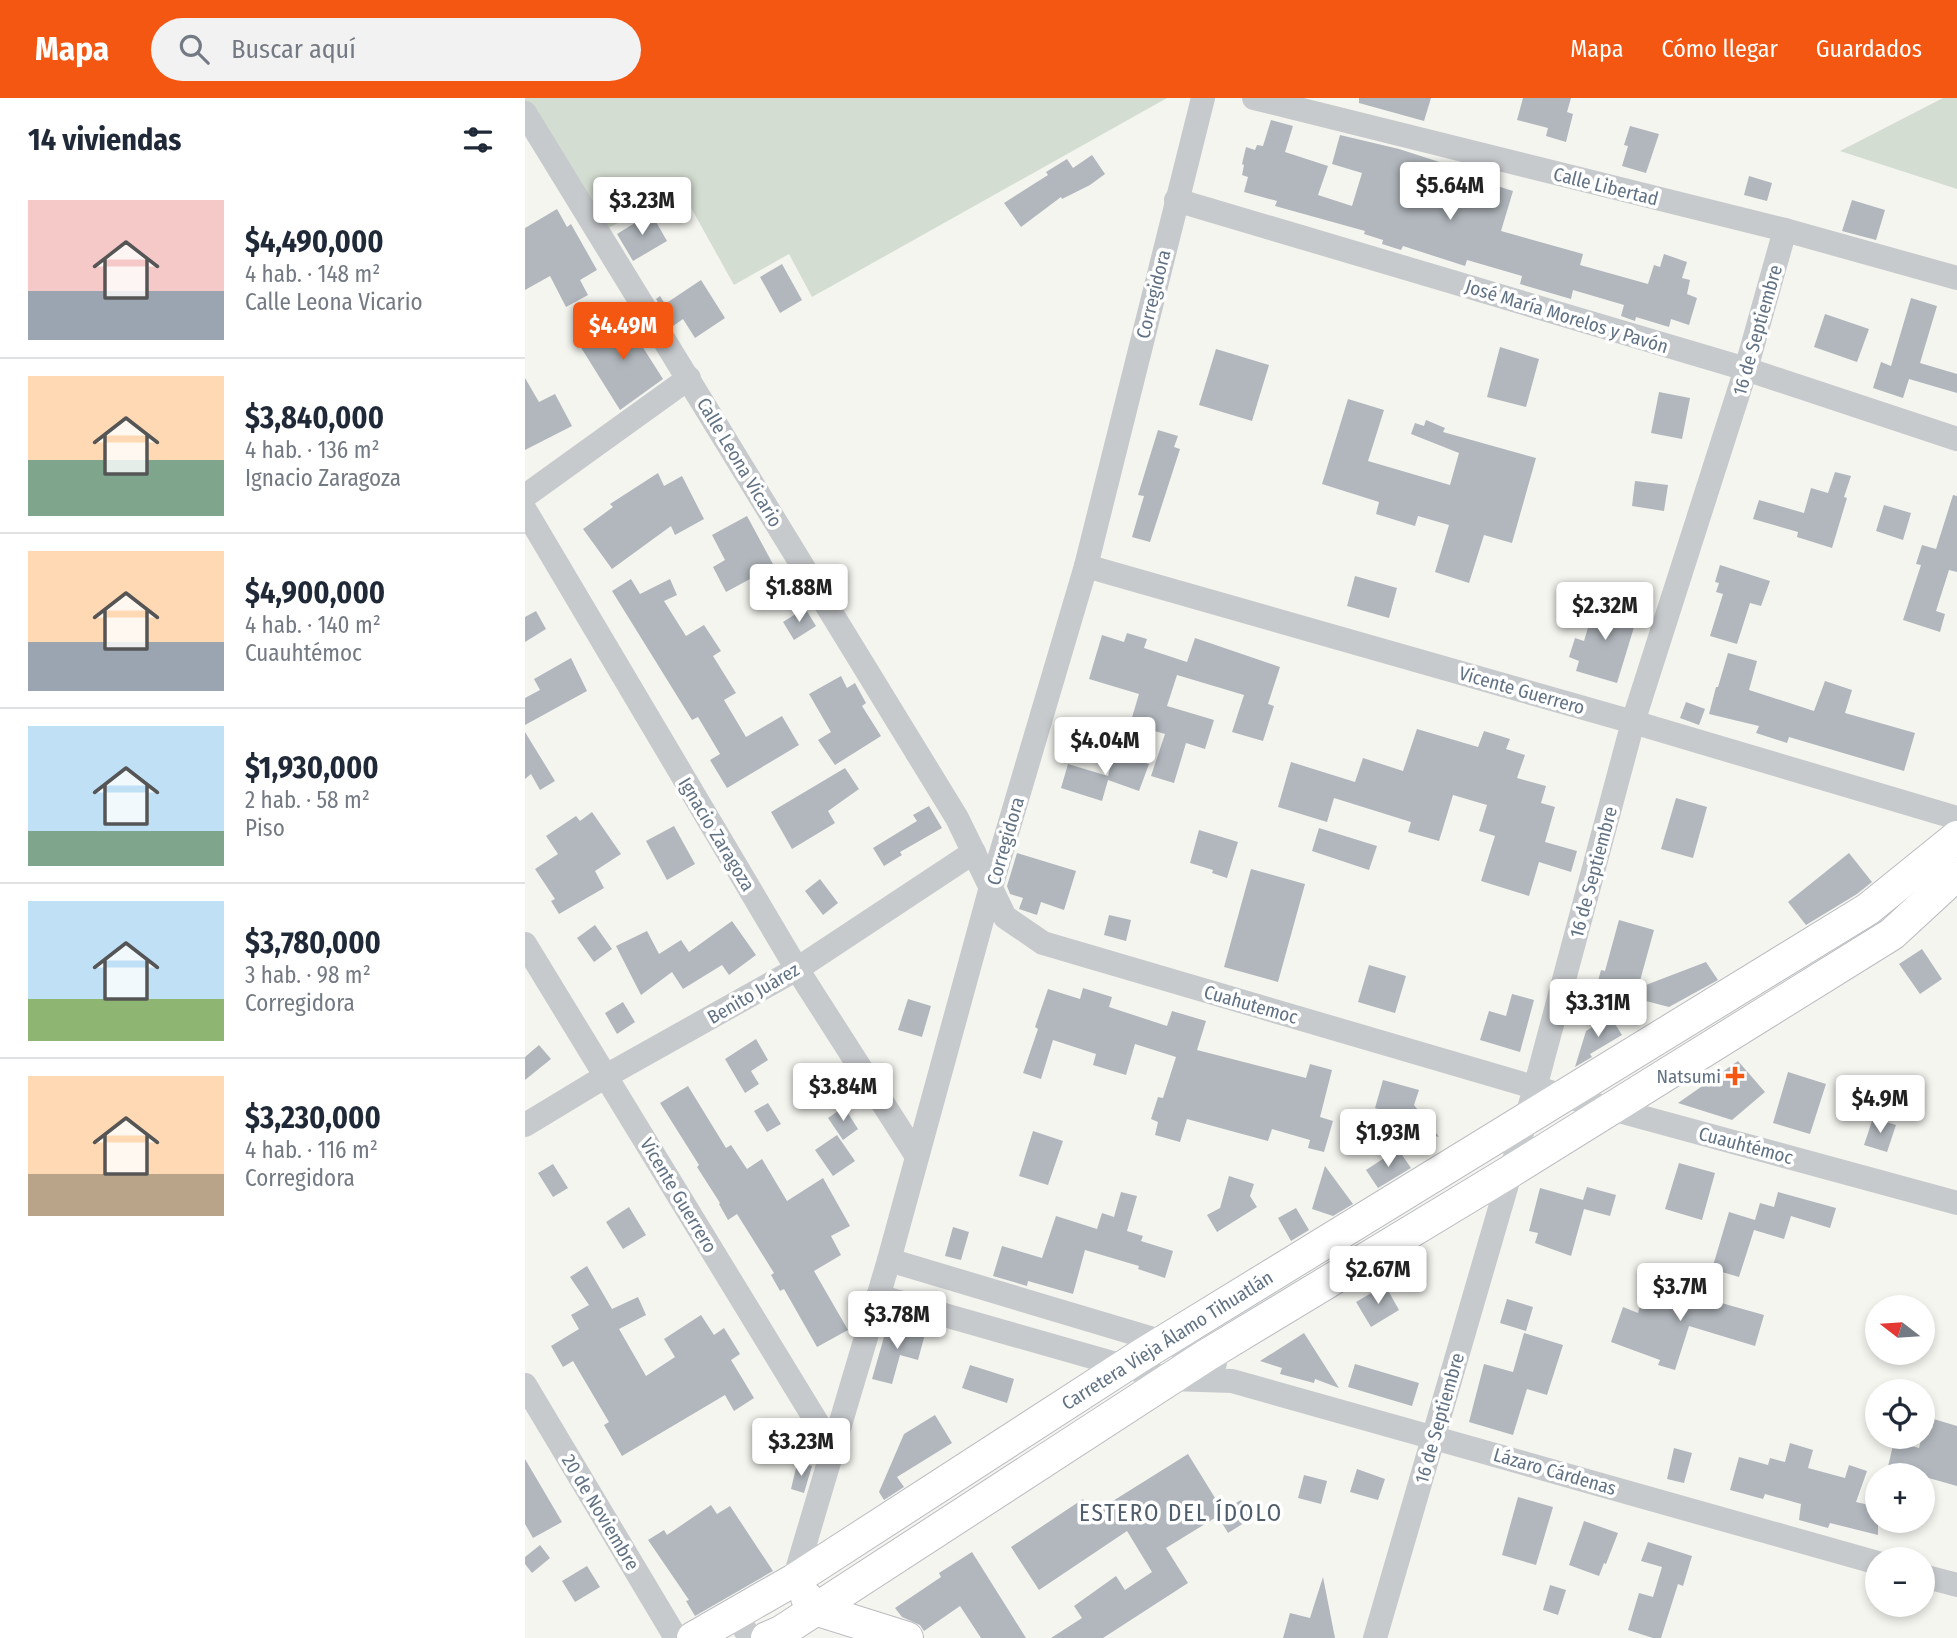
<!DOCTYPE html>
<html lang="es">
<head>
<meta charset="utf-8">
<style>
	:root { --surface:#fff; --page:#f2f2f3; --text:#1f2937; --muted:#747a83; --line:#e0e1e3; --accent:#f35712 }
	body { margin:0; font-family:"Fira Sans Condensed",sans-serif; background:var(--page); color:var(--text); height:100vh; display:flex; flex-direction:column; font-size:26px; white-space:nowrap }
	* { box-sizing:border-box; margin:0 }
	p { font-size:23px; color:var(--muted) }
	.icon { flex:none; width:38px; height:38px; fill:none; stroke:currentColor; stroke-width:2; stroke-linecap:round; stroke-linejoin:round }
	.map { position:relative; flex:1; overflow:hidden }
	.side { display:flex; flex-direction:column; background:var(--surface); width:525px }
	.side>* { flex:none }
	.needle { width:46px; rotate:287deg }
	.controls { position:absolute; left:1340px; top:1197px; display:grid; gap:14px }
	.controls a { display:grid; place-items:center; width:70px; height:70px; border-radius:50%; background:var(--surface); box-shadow:0 4px 10px #0003; font-size:35px }
	.price { position:absolute; translate:-50% -60px; padding:0 16px; border-radius:7px; background:#fff; color:#222; font-size:23px; line-height:46px; filter:drop-shadow(0 2px 4px #0008) }
	.price::after { content:''; position:absolute; left:50%; top:42px; width:21px; height:16px; margin-left:-10px; background:inherit; clip-path:polygon(0 0,100% 0,50% 100%) }
	.price.active { background:var(--accent); color:#fff }
	ul { padding:0; list-style:none }
	li { display:flex; align-items:center; gap:21px; height:175px; padding:0 28px }
	li+li { border-top:2px solid var(--line) }
	li span { display:grid; place-items:center; flex:none; width:196px; height:140px; border-radius:0px; color:#555 }
	li>.icon { margin-inline-start:auto }
	span .icon { width:84px; height:84px; fill:#fffc; stroke-width:1 }
	li b { font-size:30px }
	h2 { display:flex; justify-content:space-between; align-items:center; height:84px; padding:0 28px; font-size:30px }
	header { display:flex; align-items:center; gap:42px; box-sizing:border-box; height:98px; padding:0 35px; background:var(--accent); color:#fff }
	header strong { font-size:33px }
	nav { display:flex; gap:38px; margin-inline-start:auto; font-size:24px }
	.search { width:490px; height:63px; background:var(--page); display:flex; align-items:center; gap:18px; box-sizing:border-box; padding:0 24px; border-radius:38px; color:var(--muted); font-size:26px }
	main { display:flex; flex:1; min-height:0 }
	.map>svg:first-child { display:block }
	.green { fill:#d4ddd1 }
	.building { fill:#b1b7bd }
	.lines { fill:none; stroke-linecap:round; stroke-linejoin:round }
	.major-casing { stroke:#b9bcc0; stroke-width:34 }
	.minor { stroke:#c7cacd; stroke-width:24 }
	.major { stroke:#fff; stroke-width:32 }
	.poi-dot { fill:#f35712; stroke:#fff; stroke-width:2.5 }
	.labels { text-anchor:middle; stroke-width:7; stroke-linejoin:round; paint-order:stroke }
	.street-label { font-size:19px; fill:#617284; stroke:#fff }
	.poi-label { font-size:19px; fill:#617284; stroke:#fff; text-anchor:end }
	.quarter-label { font-size:23px; letter-spacing:2px; fill:#4f5c69; stroke:#fff }
</style>
</head>
<body>
<header>
<strong>Mapa</strong>
<div class="search"><svg class="icon" aria-label="search" viewBox="0 0 24 24"><circle cx="10" cy="10" r="6"/><path d="M15 15l6 6"/></svg>Buscar aquí</div>
<nav><a>Mapa</a><a>Cómo llegar</a><a>Guardados</a></nav>
</header>
<main>
<section class="side">
<h2>14 viviendas<svg class="icon" aria-label="filters" viewBox="0 0 24 24"><path d="M4 7h16M4 17h16"/><circle cx="9" cy="7" r="2"/><circle cx="15" cy="17" r="2"/></svg></h2>
<ul>
<li><span style="background:linear-gradient(#f6c9c9 65%,#9aa5b1 0)"><svg class="icon" aria-label="home" viewBox="0 0 24 24"><path d="M3 11l9-7 9 7M6 9v11h12V9"/></svg></span><div><b>$4,490,000</b><p>4 hab. · 148 m²</p><p>Calle Leona Vicario</p></div></li>
<li><span style="background:linear-gradient(#ffd9b3 60%,#7fa58c 0)"><svg class="icon" aria-label="home" viewBox="0 0 24 24"><path d="M3 11l9-7 9 7M6 9v11h12V9"/></svg></span><div><b>$3,840,000</b><p>4 hab. · 136 m²</p><p>Ignacio Zaragoza</p></div></li>
<li><span style="background:linear-gradient(#ffd9b3 65%,#9aa5b1 0)"><svg class="icon" aria-label="home" viewBox="0 0 24 24"><path d="M3 11l9-7 9 7M6 9v11h12V9"/></svg></span><div><b>$4,900,000</b><p>4 hab. · 140 m²</p><p>Cuauhtémoc</p></div></li>
<li><span style="background:linear-gradient(#bfe0f5 75%,#7fa58c 0)"><svg class="icon" aria-label="home" viewBox="0 0 24 24"><path d="M3 11l9-7 9 7M6 9v11h12V9"/></svg></span><div><b>$1,930,000</b><p>2 hab. · 58 m²</p><p>Piso</p></div></li>
<li><span style="background:linear-gradient(#bfe0f5 70%,#8fb573 0)"><svg class="icon" aria-label="home" viewBox="0 0 24 24"><path d="M3 11l9-7 9 7M6 9v11h12V9"/></svg></span><div><b>$3,780,000</b><p>3 hab. · 98 m²</p><p>Corregidora</p></div></li>
<li><span style="background:linear-gradient(#ffd9b3 70%,#b9a48a 0)"><svg class="icon" aria-label="home" viewBox="0 0 24 24"><path d="M3 11l9-7 9 7M6 9v11h12V9"/></svg></span><div><b>$3,230,000</b><p>4 hab. · 116 m²</p><p>Corregidora</p></div></li>
</ul>
</section>
<div class="map">
<svg width="1432" height="1540" viewBox="0 0 1432 1540">
	<rect width="100%" height="100%" fill="#f5f5f0"/>
	<g class="green">
		<path d="M0,0h642l-355,199 -23,-43 -55,31 -54,-97 -84,47 -71,-130z"/>
		<path d="M1418,0h14v91l-117,-38z"/>
	</g>
	<g class="building">
		<path d="M834,0h72l-7,23 -65,-18z"/>
		<path d="M998,0h48l-4,14 6,2 -7,28 -20,-6 2,-8 -31,-8z"/>
		<path d="M746,22l22,6 -8,26 43,14 -10,29 34,11 10,-33 -30,-9 8,-29 59,14 59,19 -2,5 57,18 -12,40 82,23 -3,11 68,19 6,-19 6,2 4,-13 23,8 -5,16 8,2 -3,14 10,4 -8,27 -18,-6 -2,8 -33,-10 -1,4 -14,-5 3,-11 -51,-15 -2,9 -51,-15 2,-8 -55,-16 -2,6 -62,-20 -2,4 -19,-6 1,-4 -19,-6 1,-3 -90,-25 2,-5 -33,-9 4,-15 -6,-2 2,-10 -2,-1 4,-17 9,3 2,-5 6,1z"/>
		<path d="M1105,28l29,8 -13,39 -24,-7 6,-20 -4,-1z"/>
		<path d="M567,57l13,19 -15,11 -28,14 -1,-2 -40,30 -17,-24 44,-28 -2,-3 21,-13 6,9z"/>
		<path d="M1224,78l23,7 -5,18 -23,-6z"/>
		<path d="M1327,102l33,10 -9,30 -34,-9z"/>
		<path d="M32,111l10,18 4,-3 26,46 -17,10 8,15 -22,12 -16,-31 -25,14v-62z"/>
		<path d="M126,115l16,28 -34,20 -16,-27z"/>
		<path d="M257,166l20,36 -22,13 -20,-36z"/>
		<path d="M176,182l24,38 -30,20 -12,-19 -10,7 -17,-27 4,-3 5,8z"/>
		<path d="M1386,200l26,8 -17,57 37,11v19l-48,-14 -6,19 -30,-10 8,-26 10,4z"/>
		<path d="M1300,216l44,15 -12,33 -43,-15z"/>
		<path d="M106,217l17,27 -6,4 21,33 -43,31 -40,-64z"/>
		<path d="M975,249l39,12 -13,48 -39,-10z"/>
		<path d="M691,251l53,16 -17,56 -53,-16z"/>
		<path d="M0,280l14,24 16,-8 17,32 -47,24z"/>
		<path d="M1134,294l31,6 -8,41 -31,-6z"/>
		<path d="M823,301l36,11 -16,51 82,24 9,-32 -48,-19 4,-11 9,3 2,-6 19,8 -2,4 93,26 -24,85 -28,-8 -15,48 -34,-11 14,-47 -31,-9 -3,10 -39,-12 3,-12 -57,-18z"/>
		<path d="M633,332l20,6 -4,11 6,2 -30,93 -18,-5 12,-41 -6,-1z"/>
		<path d="M1310,374l16,4 -7,21 3,1 -15,50 -35,-11 1,-5 -45,-13 6,-19 45,13 7,-25 17,5z"/>
		<path d="M133,375l6,13 18,-10 22,43 -29,16 -4,-9 -59,43 -29,-40 30,-22 -3,-3z"/>
		<path d="M1110,383l33,4 -4,26 -32,-5z"/>
		<path d="M1428,397l4,1v76l-8,-2 -13,41 9,3 -5,18 -37,-12 18,-55 -5,-1 6,-19 14,4z"/>
		<path d="M1359,407l27,8 -8,27 -27,-9z"/>
		<path d="M222,418l27,50 -48,26 -13,-25 12,-7 -13,-25z"/>
		<path d="M1195,467l50,16 -9,25 -11,-3 -13,41 -27,-8 13,-42 -7,-2 3,-9 -4,-1z"/>
		<path d="M830,478l42,12 -8,30 -42,-12z"/>
		<path d="M106,481l9,15 30,-15 7,16 -13,6 22,35 18,-11 17,26 -8,5 23,37 -12,7 22,37 36,-21 17,29 -72,43 -17,-28 10,-6 -22,-37 -6,3 -80,-129z"/>
		<path d="M1071,503l42,13 -21,69 -41,-12 3,-10 -10,-4 6,-19 9,3z"/>
		<path d="M280,510l11,18 -22,14 -11,-18z"/>
		<path d="M11,513l10,18 -21,13v-25z"/>
		<path d="M602,535l20,6 -3,9 43,14 8,-24 85,29 -12,37 6,2 -11,35 -31,-9 12,-37 -67,-20 -10,31 47,14 -9,29 -19,-6 -12,40 -23,-7 14,-42 -35,-10 9,-30 -50,-15 13,-44 22,7z"/>
		<path d="M1203,555l29,8 -8,29 65,21 11,-30 27,9 -7,23 70,20 -11,38 -115,-34 -2,6 -31,-10 3,-7 -50,-12 7,-27h2z"/>
		<path d="M46,560l16,33 -62,34v-27l15,-8 -6,-11z"/>
		<path d="M316,578l6,12 8,-5 11,20 -4,3 19,30 -46,29 -17,-25 13,-8 -22,-38z"/>
		<path d="M1161,604l19,7 -6,16 -19,-7z"/>
		<path d="M892,631l61,18 6,-16 26,8 -4,10 19,6 -8,23 29,8 -5,17 14,4 -10,35 32,9 -6,21 -32,-10 -10,34 -48,-15 14,-45 -16,-5 8,-26 -34,-10 -14,46 -31,-9 3,-10 -77,-24 -7,24 -49,-15 13,-45 64,20 8,-24 40,13z"/>
		<path d="M0,634l30,49 -15,9 -9,-16 -6,5z"/>
		<path d="M589,655l35,11 -10,27 -31,-11 -6,21 -41,-13 7,-24 40,12z"/>
		<path d="M320,670l14,21 -31,22 7,12 -43,26 -21,-37z"/>
		<path d="M1151,700l31,9 -14,51 -32,-9z"/>
		<path d="M404,708l13,22 -42,24 2,3 -18,11 -11,-18 44,-27 -4,-6z"/>
		<path d="M67,714l29,42 -26,17 9,17 -45,26 -8,-13 4,-2 -20,-30 23,-15 -12,-18 30,-20 4,5z"/>
		<path d="M149,728l21,38 -28,16 -21,-39z"/>
		<path d="M794,730l58,18 -8,24 -57,-19z"/>
		<path d="M674,732l39,12 -11,36 -15,-5 1,-3 -23,-7z"/>
		<path d="M492,755l59,18 -12,39 -23,-8 -4,13 -18,-6 4,-11 -13,-4 -3,-8z"/>
		<path d="M1324,755l23,29 -15,12 -51,31 -18,-23z"/>
		<path d="M726,771l54,15 -27,98 -54,-15z"/>
		<path d="M295,781l18,24 -15,12 -18,-24z"/>
		<path d="M584,817l22,5 -5,21 -22,-6z"/>
		<path d="M1094,822l35,10 -16,58 68,-26 12,18 -49,27 -73,-19 5,-18 4,1z"/>
		<path d="M207,823l24,34 -27,20 -7,-10 -39,24 -11,-17 -31,23 -25,-49 31,-15 12,23 22,-14 8,12z"/>
		<path d="M70,827l17,24 -18,13 -17,-24z"/>
		<path d="M1397,851l20,30 -22,15 -21,-30z"/>
		<path d="M844,867l37,11 -11,37 -37,-11z"/>
		<path d="M558,890l29,9 -3,10 58,19 5,-15 34,10 -9,29 109,28 4,-14 22,6 -12,47 13,4 -9,31 -16,-4 2,-8 -38,-11 -4,12 -81,-22 -7,23 -25,-7 3,-13 -7,-3 7,-22 5,1 13,-41 -41,-13 -9,31 -33,-10 3,-11 -43,-14 -12,39 -18,-6 15,-44 -3,-2 13,-38 32,10z"/>
		<path d="M987,896l22,6 -14,52 -40,-12 9,-29 17,5z"/>
		<path d="M383,901l23,7 -9,31 -24,-7z"/>
		<path d="M98,904l12,20 -18,12 -12,-21z"/>
		<path d="M1085,918l12,19 -32,19 2,3 -17,10 11,-36z"/>
		<path d="M231,941l12,21 -17,11 8,13 -14,9 -20,-34z"/>
		<path d="M14,947l12,14 -26,21v-23z"/>
		<path d="M1213,963l27,31 -33,28 -54,-17z"/>
		<path d="M1263,974l38,12 -16,50 -37,-11z"/>
		<path d="M858,982l36,10 -5,15 25,32 -52,-14 3,-10 -15,-5z"/>
		<path d="M163,988l38,62 5,-3 16,24 15,-10 25,42 36,-23 27,48 -19,10 10,19 -27,16 34,59 -31,17 -33,-58 -4,2 -9,-16 3,-2 -37,-59 -9,6 -9,-16 1,-1 -23,-36 2,-2 -39,-62z"/>
		<path d="M243,1005l13,21 -14,8 -13,-21z"/>
		<path d="M319,1009l14,22 -15,11 -15,-22z"/>
		<path d="M1348,1020l23,7 -9,27 -23,-7z"/>
		<path d="M508,1033l30,10 -15,44 -29,-9z"/>
		<path d="M312,1037l18,26 -22,15 -18,-26z"/>
		<path d="M873,1051l13,19 -33,20 -12,-18z"/>
		<path d="M1154,1065l36,10 -13,47 -37,-11z"/>
		<path d="M28,1066l15,24 -15,9 -15,-24z"/>
		<path d="M800,1068l28,38 -20,12 -21,-7z"/>
		<path d="M704,1078l25,8 -4,12 7,11 -40,25 -10,-17 13,-7z"/>
		<path d="M1062,1089l29,8 -6,21 -26,-7 -13,47 -36,-13 3,-10 -9,-2 11,-43 43,12z"/>
		<path d="M596,1094l16,4 -10,35 16,5 -2,5 32,10 -8,27 -27,-9 1,-3 -54,-16 -12,44 -45,-13 -1,5 -34,-10 9,-30 40,12 14,-42 41,13 5,-16 12,4z"/>
		<path d="M1253,1094l58,16 -6,20 -39,-12 -7,23 -30,-9 -15,47 -27,-8 17,-57 26,8 5,-17 14,4z"/>
		<path d="M104,1109l17,28 -23,14 -17,-27z"/>
		<path d="M771,1110l13,22 -18,11 -13,-23z"/>
		<path d="M428,1129l16,5 -8,28 -16,-4z"/>
		<path d="M62,1168l25,43 26,-12 8,18 -27,14 27,47 29,-19 -11,-18 37,-24 13,20 10,-7 16,26 -9,6 23,38 -20,13 -9,-16 -103,61 -18,-31 5,-3 -36,-61 -10,6 -12,-21 28,-17 -8,-14 18,-10 -19,-28z"/>
		<path d="M1122,1184l117,33 -9,31 -66,-20 -14,44 -17,-5 2,-5 -49,-18 12,-35 15,6z"/>
		<path d="M860,1187l14,25 -28,17 -15,-25z"/>
		<path d="M982,1201l26,8 -7,24 -26,-8z"/>
		<path d="M363,1225l37,11 -7,26 -18,-5 -8,29 -20,-5z"/>
		<path d="M779,1235l35,55 -24,-9 -1,4 -34,-9 2,-6 -22,-7z"/>
		<path d="M999,1235l39,12 -16,50 -20,-6 -14,46 -44,-13 15,-58 29,8z"/>
		<path d="M830,1266l64,19 -7,23 -64,-19z"/>
		<path d="M445,1267l44,14 -7,24 -45,-15z"/>
		<path d="M410,1317l17,28 -55,34 7,10 -20,13 -5,-8 25,-58z"/>
		<path d="M1402,1319l30,9v60l-53,-15 -1,4h-17l8,-34 25,7z"/>
		<path d="M1265,1345l23,7 -5,18 37,10 4,-13 18,6 -11,31 22,5v28l-48,-12 -2,5 -29,-8 2,-16 -36,-10 -2,5 -33,-9 9,-33 29,8 2,-7 15,4z"/>
		<path d="M1149,1350l18,5 -8,30 -17,-4z"/>
		<path d="M663,1356l35,57 18,-11 11,18 -24,15 -10,-17 -52,32 22,35 -85,55h-52l31,-20 -8,-12 42,-30 9,14 27,-18 -25,-41 -88,59 -28,-43 72,-48 9,15z"/>
		<path d="M0,1361l37,63 -29,16 -8,-14z"/>
		<path d="M279,1366l8,2 -8,27 -13,-4 5,-21z"/>
		<path d="M832,1371l28,10 -7,21 -28,-8z"/>
		<path d="M779,1377l23,6 -6,23 -23,-6z"/>
		<path d="M993,1399l35,10 -17,58 -34,-10z"/>
		<path d="M186,1407l6,9 13,-8 43,65 -78,45 -9,-15 3,-1 -41,-60 16,-10 3,5z"/>
		<path d="M1059,1423l34,12 -12,31 -2,-1 -5,13 -30,-11z"/>
		<path d="M1123,1444l44,14 -9,30 -5,-2 -17,54h-8l-25,-8 11,-37 14,4 9,-30 -21,-6z"/>
		<path d="M15,1447l10,13 -18,15 -7,-9v-7z"/>
		<path d="M447,1454l54,86h-45l-21,-32 -36,25 -4,-6 -18,-8 -7,-9 46,-31 -2,-4z"/>
		<path d="M62,1468l13,21 -25,15 -13,-21z"/>
		<path d="M798,1479l12,61h-52l7,-25 20,5z"/>
		<path d="M1025,1487l16,5 -8,25 -15,-5z"/>
	</g>
	<g class="lines">
		<defs>
			<g id="major">
				<path d="M282,1500l8,11 92,29"/>
				<path d="M168,1540l101,-58 346,-224 728,-447 89,-72"/>
				<path d="M242,1540l14,-6 426,-277 304,-184 381,-237 65,-60"/>
			</g>
		</defs>
		<use href="#major" class="major-casing"/>
		<g class="minor">
			<path d="M729,0l531,132 172,48"/>
			<path d="M0,15l432,705 48,99 38,26 521,153 393,107"/>
			<path d="M651,102l570,169 211,70"/>
			<path d="M0,398l164,-118"/>
			<path d="M0,412l272,459 119,186"/>
			<path d="M561,468l547,156 324,96"/>
			<path d="M0,846l307,503"/>
			<path d="M0,1027l81,-49 191,-107 177,-117"/>
			<path d="M364,1162l318,95 8,8"/>
			<path d="M353,1198l291,83 63,2 646,182"/>
			<path d="M0,1287l151,253"/>
			<path d="M1398,1478l34,9"/>
			<path d="M269,1482l95,-320 102,-373 95,-321 117,-468"/>
			<path d="M210,1515l15,25"/>
			<path d="M850,1540l160,-550 98,-366 113,-353 39,-139"/>
		</g>
		<use href="#major" class="major"/>
	</g>
	<path class="poi-dot" d="M1206.5 967.5h7v7h7v7h-7v7h-7v-7h-7v-7h7z"/>
	<g class="labels">
		<g class="street-label">
			<text transform="translate(1081 88) rotate(14)" y="7">Calle Libertad</text>
			<text transform="translate(628 196) rotate(-76)" y="7">Corregidora</text>
			<text transform="translate(1042 218) rotate(17)" y="7">José María Morelos y Pavón</text>
			<text transform="translate(1232 232) rotate(-74)" y="7">16 de Septiembre</text>
			<text transform="translate(215 364) rotate(59)" y="7">Calle Leona Vicario</text>
			<text transform="translate(997 592) rotate(16)" y="7">Vicente Guerrero</text>
			<text transform="translate(192 736) rotate(59)" y="7">Ignacio Zaragoza</text>
			<text transform="translate(480 743) rotate(-74)" y="7">Corregidora</text>
			<text transform="translate(1068 774) rotate(-75)" y="7">16 de Septiembre</text>
			<text transform="translate(228 895) rotate(-30)" y="7">Benito Juárez</text>
			<text transform="translate(726 906) rotate(16)" y="7">Cuahutemoc</text>
			<text transform="translate(1221 1047) rotate(15)" y="7">Cuauhtémoc</text>
			<text transform="translate(154 1097) rotate(59)" y="7">Vicente Guerrero</text>
			<text transform="translate(642 1242) rotate(-32)" y="7">Carretera Vieja Álamo Tihuatlán</text>
			<text transform="translate(914 1320) rotate(-74)" y="7">16 de Septiembre</text>
			<text transform="translate(1030 1373) rotate(16)" y="7">Lázaro Cárdenas</text>
			<text transform="translate(76 1414) rotate(59)" y="7">20 de Noviembre</text>
		</g>
		<g class="poi-label">
			<text x="1196" y="985">Natsumi</text>
		</g>
		<g class="quarter-label">
			<text x="656" y="1423">ESTERO DEL ÍDOLO</text>
		</g>
	</g>
</svg>
<div class="controls">
<a><svg class="needle" viewBox="-14 -14 28 28"><path d="M0-13l5 13h-10z" fill="#e53935"/><path d="M0 13l5-13h-10z" fill="#747a83"/></svg></a>
<a><svg class="icon" aria-label="locate" viewBox="0 0 24 24"><circle cx="12" cy="12" r="6"/><path d="M12 2v4M12 18v4M2 12h4M18 12h4"/></svg></a>
<a>+</a>
<a>−</a>
</div>
<b class="price" style="left:925px;top:124px">$5.64M</b>
<b class="price" style="left:117px;top:139px">$3.23M</b>
<b class="price active" style="left:98px;top:264px">$4.49M</b>
<b class="price" style="left:274px;top:526px">$1.88M</b>
<b class="price" style="left:1080px;top:544px">$2.32M</b>
<b class="price" style="left:580px;top:679px">$4.04M</b>
<b class="price" style="left:1073px;top:941px">$3.31M</b>
<b class="price" style="left:318px;top:1025px">$3.84M</b>
<b class="price" style="left:1355px;top:1037px">$4.9M</b>
<b class="price" style="left:863px;top:1071px">$1.93M</b>
<b class="price" style="left:853px;top:1208px">$2.67M</b>
<b class="price" style="left:1155px;top:1225px">$3.7M</b>
<b class="price" style="left:372px;top:1253px">$3.78M</b>
<b class="price" style="left:276px;top:1380px">$3.23M</b>
</div>
</main>
</body>
</html>
